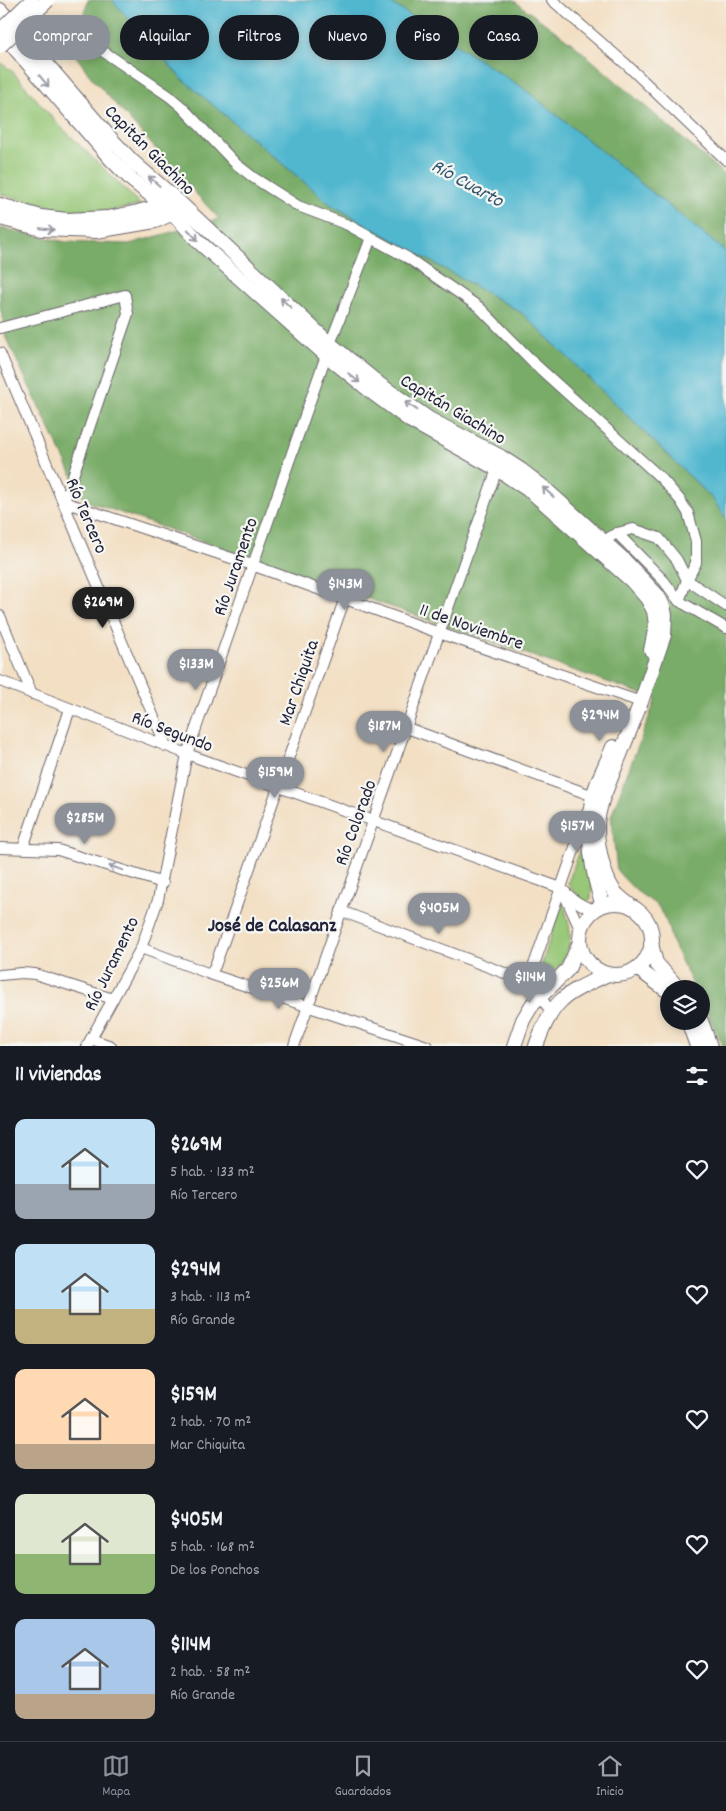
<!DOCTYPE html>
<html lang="es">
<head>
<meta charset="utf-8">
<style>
	:root { --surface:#171b24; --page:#20242c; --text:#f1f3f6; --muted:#9ea1a6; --line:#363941; --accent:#8c9099 }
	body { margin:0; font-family:Dekko,sans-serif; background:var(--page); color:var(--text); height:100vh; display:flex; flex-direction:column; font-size:19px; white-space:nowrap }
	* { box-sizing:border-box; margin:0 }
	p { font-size:16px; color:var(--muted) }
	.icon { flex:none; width:28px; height:28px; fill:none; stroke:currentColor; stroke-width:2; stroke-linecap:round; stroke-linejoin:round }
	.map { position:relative; height:1046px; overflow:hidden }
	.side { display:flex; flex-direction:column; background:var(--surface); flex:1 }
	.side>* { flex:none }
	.banner { position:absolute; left:15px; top:15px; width:696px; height:45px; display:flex; gap:10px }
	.buttons { position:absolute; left:660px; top:980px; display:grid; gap:10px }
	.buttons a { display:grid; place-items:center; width:50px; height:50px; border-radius:50%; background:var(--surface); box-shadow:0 2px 8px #0003; font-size:25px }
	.price { position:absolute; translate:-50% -42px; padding:0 11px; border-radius:18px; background:var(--accent); color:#fff; font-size:16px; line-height:32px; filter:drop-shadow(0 1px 2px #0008) }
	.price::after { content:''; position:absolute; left:50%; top:30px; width:15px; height:11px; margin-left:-8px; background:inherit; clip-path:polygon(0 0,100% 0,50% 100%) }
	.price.selected { background:#222; color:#fff }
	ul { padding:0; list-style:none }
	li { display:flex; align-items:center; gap:15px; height:125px; padding:0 15px }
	li span { display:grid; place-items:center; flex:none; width:140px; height:100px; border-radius:10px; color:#555 }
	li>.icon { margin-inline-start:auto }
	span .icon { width:60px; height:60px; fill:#fffc; stroke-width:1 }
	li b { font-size:21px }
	h2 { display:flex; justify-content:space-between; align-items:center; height:60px; padding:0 15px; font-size:21px }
	.pill { padding:0 18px; border-radius:22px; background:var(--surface); box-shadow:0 2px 8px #0003; font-size:18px; line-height:45px }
	.pill.selected { background:var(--accent); color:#fff }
	.menu { display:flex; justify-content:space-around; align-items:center; height:70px; border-top:1px solid var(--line); background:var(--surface); font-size:14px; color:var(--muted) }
	.menu a { display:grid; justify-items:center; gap:2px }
	.menu .selected { color:var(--accent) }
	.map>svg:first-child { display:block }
	.green { fill:#97c777; stroke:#5c7459 }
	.forest { fill:#79ac68; stroke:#4e6752 }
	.water { fill:#51b7cf; stroke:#3a6c85 }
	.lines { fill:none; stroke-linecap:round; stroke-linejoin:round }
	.minor-casing { stroke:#6b646b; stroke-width:12 }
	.secondary-casing { stroke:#6b646b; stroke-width:16 }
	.minor { stroke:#fff; stroke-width:10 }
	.secondary { stroke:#fff; stroke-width:14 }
	.secondary-bridge-casing { stroke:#6b646b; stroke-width:16; stroke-linecap:butt }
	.secondary-bridge { stroke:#fff; stroke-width:14 }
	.oneway { stroke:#9c9ca7 }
	.labels { text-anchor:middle; stroke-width:4.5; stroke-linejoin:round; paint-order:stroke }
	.street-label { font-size:19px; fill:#22223b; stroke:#f6f6f2 }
	.water-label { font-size:20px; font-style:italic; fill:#32566f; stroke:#f6f6f2 }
	.neighbourhood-label { font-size:20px; font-weight:bold; fill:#22223b; stroke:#f6f6f2 }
</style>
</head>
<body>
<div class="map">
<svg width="726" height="1046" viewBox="0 0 726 1046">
	<rect width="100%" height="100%" fill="#f6f6f2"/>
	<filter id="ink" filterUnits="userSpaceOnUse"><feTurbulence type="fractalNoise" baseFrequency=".02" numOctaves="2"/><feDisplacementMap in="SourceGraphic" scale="10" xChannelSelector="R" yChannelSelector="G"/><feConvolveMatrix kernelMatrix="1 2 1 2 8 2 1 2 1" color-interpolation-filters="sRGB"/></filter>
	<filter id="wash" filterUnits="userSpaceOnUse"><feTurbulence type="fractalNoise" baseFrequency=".0096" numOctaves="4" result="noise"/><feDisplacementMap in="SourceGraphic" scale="20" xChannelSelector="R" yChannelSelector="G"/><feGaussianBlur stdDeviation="1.12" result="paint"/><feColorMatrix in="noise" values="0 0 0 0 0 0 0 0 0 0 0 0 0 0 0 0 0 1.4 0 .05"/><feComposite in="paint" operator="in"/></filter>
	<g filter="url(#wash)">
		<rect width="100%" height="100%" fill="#f3dfc3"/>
		<g class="green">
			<path d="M0,62l13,10 43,50 85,83 -31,6 -45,-1 -65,-16z"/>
			<path d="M584,838l8,48 -1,13 -5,4 -14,-13 -4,-7z"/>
			<path d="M562,902c14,32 12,64 -25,77z"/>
		</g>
		<g class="forest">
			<path d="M88,0h24l69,78 149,126 192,109 190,185 14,20v528h-3l-22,-45v-12h-6l-23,-47 -5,-19 -9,-17 -23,-16 -18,-19 -6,-55 45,-117 -572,-199 -78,-162 -6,-33v-77l66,14 63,2 90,-25 -128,-142 -18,-25z"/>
			<path d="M386,0h127l60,44 153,132v76l-203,-164z"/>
		</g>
		<path class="water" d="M112,0h274l137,88 203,164v266l-14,-20 -190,-185 -192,-109 -149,-126z"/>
	</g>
	<g filter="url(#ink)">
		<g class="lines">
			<defs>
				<g id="minor">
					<path d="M552,0l75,65 99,95"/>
					<path d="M60,22l109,74 13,11 54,57 18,14 44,28 50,19 60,33 71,49 58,59 125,113 18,21 8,13 8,28v22l-9,17 -8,21"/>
					<path d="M0,328l125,-33 3,19 -64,188"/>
					<path d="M0,353l166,393"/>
					<path d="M64,502l188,63 187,68 202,69"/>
					<path d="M617,533l47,48 15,20 47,27"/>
					<path d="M600,547l10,-10 7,-4 16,-4 26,9 18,22 10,20 39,26"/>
					<path d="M0,616l32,78"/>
					<path d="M0,681l187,73 374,134c11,11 19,18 34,22"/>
					<path d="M407,728l192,70"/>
					<path d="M0,848l58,2 105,33"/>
					<path d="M23,848l47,-139"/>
					<path d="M565,896l16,35"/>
					<path d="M341,911l187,71 23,29"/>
					<path d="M141,948l69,26 217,72"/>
					<path d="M210,974l5,-8 130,-368"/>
					<path d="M0,975l22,-2 13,1 78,25"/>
					<path d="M528,982l59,-169"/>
					<path d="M91,1039l20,7"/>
					<path d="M87,1046l54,-98 17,-48 29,-146 143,-410 41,-106"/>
					<path d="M294,1046l203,-577"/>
				</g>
				<g id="secondary">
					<path d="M0,10l112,130 21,22 46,40 151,142 49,40 50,35 72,38 20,13 22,17 81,73 34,36 5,10 2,9 -1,20 -23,67 -39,98c-2,7 -4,14 -5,23 -1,18 6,53 17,68 4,6 12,11 18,16"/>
					<path d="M0,31l111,128 21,21 41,33 26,29 127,113 47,38 38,28 86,48 36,24 99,88 15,17 7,13 2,14 -5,25"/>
					<path d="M0,205l41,12 26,3 41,-2 30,-6 33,-9"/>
					<path d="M0,218l42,11 54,2 59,-10 18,-8 4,-7"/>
					<circle cx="616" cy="939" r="36"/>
					<path d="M603,905c-11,-30 -18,-76 -10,-108 4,-17 14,-34 20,-50"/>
					<path d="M651,944l5,19 23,26"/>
					<path d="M637,968l32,24"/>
					<path d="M688,1021l9,25"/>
					<path d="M701,1021l9,25"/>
					<path d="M514,1046l9,-26 9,-15 36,-36 12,-27"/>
					<path d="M536,1046c17,-48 28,-51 72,-72"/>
				</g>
			</defs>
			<use href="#minor" class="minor-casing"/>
			<use href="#secondary" class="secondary-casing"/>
			<use href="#minor" class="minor"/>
			<use href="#secondary" class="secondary"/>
			<defs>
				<g id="secondary-bridge">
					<path d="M0,31l32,-31"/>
					<path d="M0,46l48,-46"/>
				</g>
			</defs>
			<use href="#secondary-bridge" class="secondary-bridge-casing"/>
			<use href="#secondary-bridge" class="secondary-bridge"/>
		</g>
		<defs><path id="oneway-shaft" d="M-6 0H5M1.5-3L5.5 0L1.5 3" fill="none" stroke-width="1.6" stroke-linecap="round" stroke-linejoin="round" transform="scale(1.25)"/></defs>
		<g class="oneway">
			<use href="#oneway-shaft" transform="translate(44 81) rotate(50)"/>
			<use href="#oneway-shaft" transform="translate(154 181) rotate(-139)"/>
			<use href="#oneway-shaft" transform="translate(47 229) rotate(6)"/>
			<use href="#oneway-shaft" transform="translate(193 235) rotate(47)"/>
			<use href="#oneway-shaft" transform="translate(286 303) rotate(-137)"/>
			<use href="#oneway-shaft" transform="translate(354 378) rotate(39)"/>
			<use href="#oneway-shaft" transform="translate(411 406) rotate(-147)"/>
			<use href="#oneway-shaft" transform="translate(548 492) rotate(-138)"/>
			<use href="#oneway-shaft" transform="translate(116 868) rotate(-162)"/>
		</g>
	</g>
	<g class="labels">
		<g class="street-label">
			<text transform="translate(151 149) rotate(45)" y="7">Capitán Giachino</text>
			<text transform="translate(454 408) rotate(31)" y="7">Capitán Giachino</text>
			<text transform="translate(88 515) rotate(67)" y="7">Río Tercero</text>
			<text transform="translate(234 566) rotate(-71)" y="7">Río Juramento</text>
			<text transform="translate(472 625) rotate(19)" y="7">11 de Noviembre</text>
			<text transform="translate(297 682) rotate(-71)" y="7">Mar Chiquita</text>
			<text transform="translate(173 730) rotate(21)" y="7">Río Segundo</text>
			<text transform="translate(354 822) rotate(-70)" y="7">Río Colorado</text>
			<text transform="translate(110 963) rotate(-64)" y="7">Río Juramento</text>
		</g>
		<g class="water-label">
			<text transform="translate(468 182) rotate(29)" y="7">Río Cuarto</text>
		</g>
		<g class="neighbourhood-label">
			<text x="272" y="931">José de Calasanz</text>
		</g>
	</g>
</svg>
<div class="buttons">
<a><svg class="icon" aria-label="layers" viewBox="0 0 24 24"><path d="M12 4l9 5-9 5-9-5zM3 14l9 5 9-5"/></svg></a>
</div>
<b class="price" style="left:345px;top:611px">$143M</b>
<b class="price selected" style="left:103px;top:629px">$269M</b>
<b class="price" style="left:196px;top:691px">$133M</b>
<b class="price" style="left:600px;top:742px">$294M</b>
<b class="price" style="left:384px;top:753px">$187M</b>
<b class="price" style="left:275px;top:799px">$159M</b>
<b class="price" style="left:85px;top:845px">$285M</b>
<b class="price" style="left:577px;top:853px">$157M</b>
<b class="price" style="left:439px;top:935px">$405M</b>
<b class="price" style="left:530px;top:1004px">$114M</b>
<b class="price" style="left:279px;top:1010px">$256M</b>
<div class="banner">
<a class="pill selected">Comprar</a>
<a class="pill">Alquilar</a>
<a class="pill">Filtros</a>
<a class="pill">Nuevo</a>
<a class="pill">Piso</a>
<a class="pill">Casa</a>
</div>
</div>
<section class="side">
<h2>11 viviendas<svg class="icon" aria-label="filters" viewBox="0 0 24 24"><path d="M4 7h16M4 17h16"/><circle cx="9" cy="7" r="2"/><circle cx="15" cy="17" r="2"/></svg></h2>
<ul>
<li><span style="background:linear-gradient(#bfe0f5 65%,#9aa5b1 0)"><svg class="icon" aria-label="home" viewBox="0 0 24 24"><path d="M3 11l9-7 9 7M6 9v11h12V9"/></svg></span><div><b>$269M</b><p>5 hab. · 133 m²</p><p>Río Tercero</p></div><svg class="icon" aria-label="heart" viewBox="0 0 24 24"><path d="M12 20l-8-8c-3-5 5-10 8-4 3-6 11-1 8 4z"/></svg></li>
<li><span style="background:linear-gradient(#bfe0f5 65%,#c2b280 0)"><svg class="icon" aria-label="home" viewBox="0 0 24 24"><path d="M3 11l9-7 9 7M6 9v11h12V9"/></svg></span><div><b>$294M</b><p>3 hab. · 113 m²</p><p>Río Grande</p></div><svg class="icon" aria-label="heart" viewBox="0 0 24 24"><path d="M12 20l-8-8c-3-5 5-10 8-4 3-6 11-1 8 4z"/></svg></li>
<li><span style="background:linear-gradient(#ffd9b3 75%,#b9a48a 0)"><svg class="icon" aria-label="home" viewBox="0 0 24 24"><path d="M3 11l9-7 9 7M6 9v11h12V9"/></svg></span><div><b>$159M</b><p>2 hab. · 70 m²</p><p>Mar Chiquita</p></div><svg class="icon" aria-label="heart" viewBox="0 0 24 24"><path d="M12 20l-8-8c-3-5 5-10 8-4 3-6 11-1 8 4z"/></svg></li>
<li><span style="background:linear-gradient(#dfe7d0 60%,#8fb573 0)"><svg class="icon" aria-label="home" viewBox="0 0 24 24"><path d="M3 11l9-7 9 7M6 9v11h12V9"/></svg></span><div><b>$405M</b><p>5 hab. · 168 m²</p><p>De los Ponchos</p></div><svg class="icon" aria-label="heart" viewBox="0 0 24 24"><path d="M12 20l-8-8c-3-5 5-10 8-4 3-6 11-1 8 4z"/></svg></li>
<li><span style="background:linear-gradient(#a9c7e8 75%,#b9a48a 0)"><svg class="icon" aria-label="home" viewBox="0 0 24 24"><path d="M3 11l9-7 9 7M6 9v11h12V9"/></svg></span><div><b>$114M</b><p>2 hab. · 58 m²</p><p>Río Grande</p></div><svg class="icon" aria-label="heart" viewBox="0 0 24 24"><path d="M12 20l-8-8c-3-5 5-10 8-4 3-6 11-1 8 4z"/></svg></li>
</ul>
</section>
<nav class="menu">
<a class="selected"><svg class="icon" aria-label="map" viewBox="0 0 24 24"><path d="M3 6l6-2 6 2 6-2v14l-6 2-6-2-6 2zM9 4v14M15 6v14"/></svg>Mapa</a>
<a><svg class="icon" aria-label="saved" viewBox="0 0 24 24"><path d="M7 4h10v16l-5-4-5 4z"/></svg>Guardados</a>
<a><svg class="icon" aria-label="home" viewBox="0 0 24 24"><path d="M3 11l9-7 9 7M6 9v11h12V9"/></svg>Inicio</a>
</nav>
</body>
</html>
